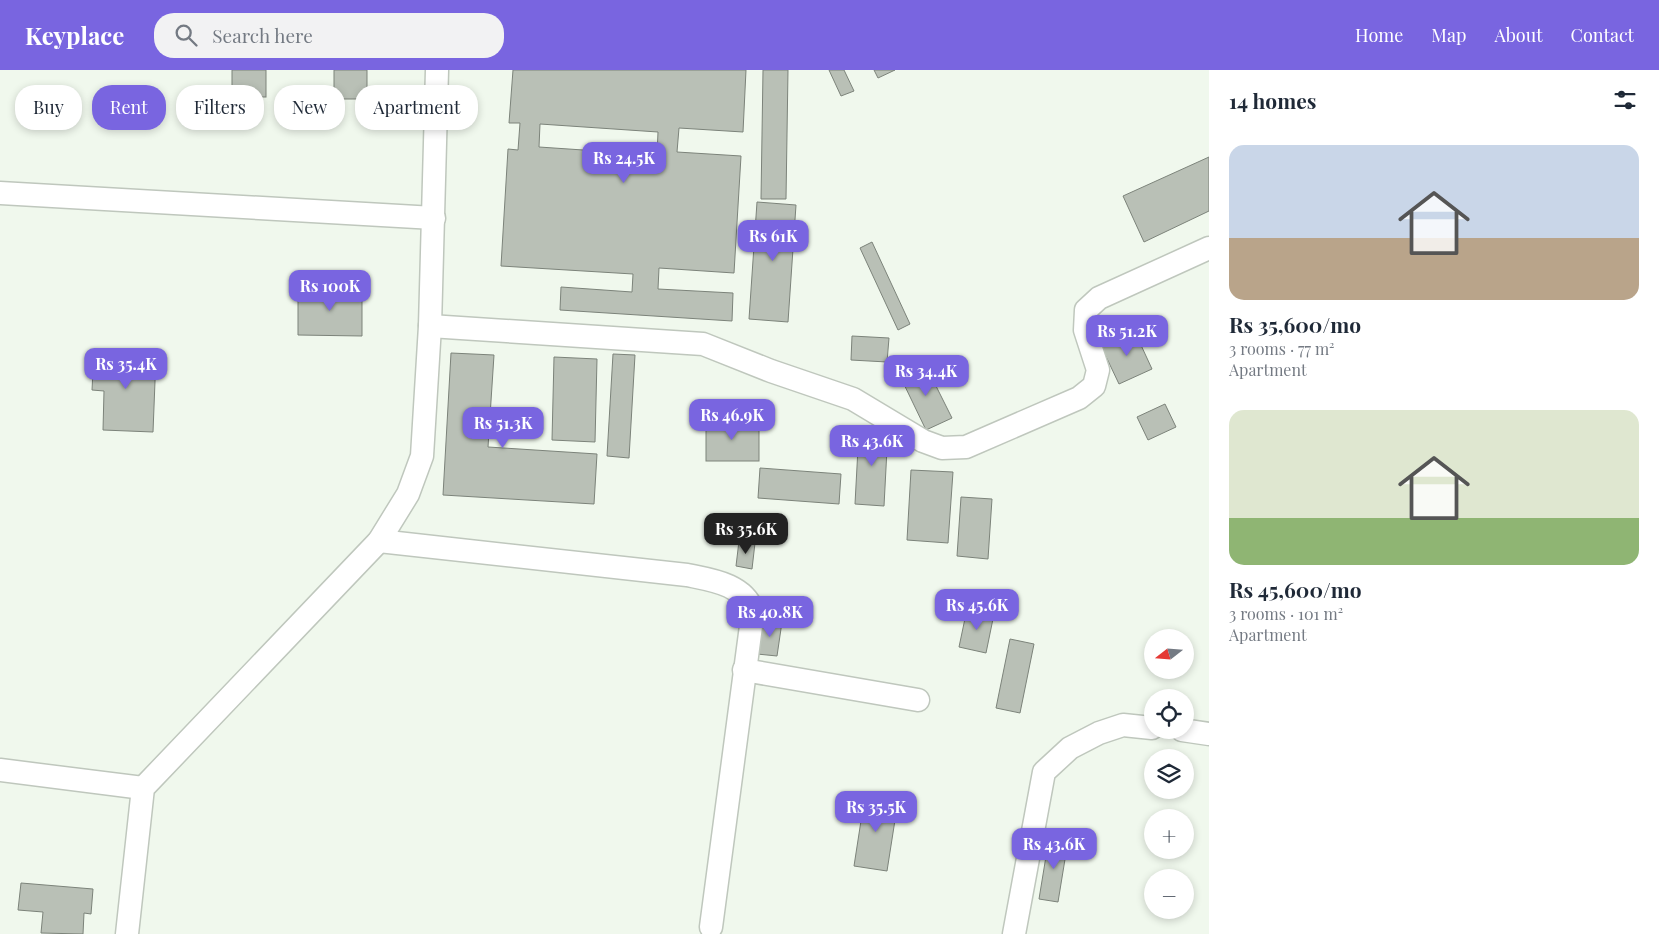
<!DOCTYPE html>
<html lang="en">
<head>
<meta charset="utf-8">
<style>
	:root { --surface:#fff; --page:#f2f2f3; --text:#1f2937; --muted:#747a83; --accent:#7965e0 }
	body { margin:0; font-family:"Playfair Display",serif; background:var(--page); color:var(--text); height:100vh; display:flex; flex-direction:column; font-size:19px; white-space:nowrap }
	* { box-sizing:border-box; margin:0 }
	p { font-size:16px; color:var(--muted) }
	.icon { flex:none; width:28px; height:28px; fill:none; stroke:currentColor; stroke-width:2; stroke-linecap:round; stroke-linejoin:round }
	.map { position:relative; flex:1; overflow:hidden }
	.side { display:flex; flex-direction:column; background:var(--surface); width:450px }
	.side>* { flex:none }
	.guide { position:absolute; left:15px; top:15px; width:475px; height:45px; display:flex; gap:10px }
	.needle { width:32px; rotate:253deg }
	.fabs { position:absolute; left:1144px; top:559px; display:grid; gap:10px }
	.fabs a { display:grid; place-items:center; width:50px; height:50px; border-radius:50%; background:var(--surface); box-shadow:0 2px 8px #0003; font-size:25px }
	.price { position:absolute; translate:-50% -42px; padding:0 11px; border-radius:10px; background:var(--accent); color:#fff; font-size:16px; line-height:32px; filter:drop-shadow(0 1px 2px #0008) }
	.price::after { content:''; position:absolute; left:50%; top:30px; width:15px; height:11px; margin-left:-8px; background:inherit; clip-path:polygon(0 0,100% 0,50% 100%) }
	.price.on { background:#222; color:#fff }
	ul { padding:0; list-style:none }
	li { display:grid; align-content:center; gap:10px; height:265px; padding:0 20px }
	li span { display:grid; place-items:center; height:155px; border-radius:15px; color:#555 }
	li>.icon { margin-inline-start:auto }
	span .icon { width:90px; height:90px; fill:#fffc; stroke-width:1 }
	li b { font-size:21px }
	h2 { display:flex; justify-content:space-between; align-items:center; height:60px; padding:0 20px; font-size:21px }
	.tag { padding:0 18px; border-radius:20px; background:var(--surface); box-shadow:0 2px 8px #0003; font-size:18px; line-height:45px }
	.tag.on { background:var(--accent); color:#fff }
	header { display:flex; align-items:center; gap:30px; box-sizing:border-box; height:70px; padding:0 25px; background:var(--accent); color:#fff }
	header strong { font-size:24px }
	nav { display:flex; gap:28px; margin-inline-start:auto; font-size:18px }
	.search { width:350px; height:45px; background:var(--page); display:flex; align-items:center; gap:12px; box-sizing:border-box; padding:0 18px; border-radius:20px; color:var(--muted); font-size:19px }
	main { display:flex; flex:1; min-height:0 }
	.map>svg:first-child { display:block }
	.building { fill:#b9c0b6; stroke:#7c837a; fill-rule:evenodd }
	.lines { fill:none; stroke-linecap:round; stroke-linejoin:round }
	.minor-casing { stroke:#bfc7bd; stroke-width:25 }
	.minor { stroke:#fff; stroke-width:22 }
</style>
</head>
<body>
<header>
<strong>Keyplace</strong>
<div class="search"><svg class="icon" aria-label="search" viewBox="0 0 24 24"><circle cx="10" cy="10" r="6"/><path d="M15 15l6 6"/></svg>Search here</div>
<nav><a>Home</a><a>Map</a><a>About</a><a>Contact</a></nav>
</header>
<main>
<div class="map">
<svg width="1209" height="864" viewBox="0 0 1209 864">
	<rect width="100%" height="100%" fill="#f0f8ed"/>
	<g class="building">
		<rect x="232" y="0" width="34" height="27"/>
		<rect x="334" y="0" width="33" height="29"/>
		<path d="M513,0h233l-3,62 -64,-4 -2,24 64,4 -7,117 -75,-5 -1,21 75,4 -1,28 -172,-11 1,-23 71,5 1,-18 -132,-8 7,-117 10,1 2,-27h-11zM540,54l118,8 -1,23 -118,-8z"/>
		<path d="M763,0h25l-2,129h-25z"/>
		<path d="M829,0h15l10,21 -13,5z"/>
		<path d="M874,0h21l-17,8z"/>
		<path d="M1209,87v54l-65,31 -21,-46z"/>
		<path d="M757,132l39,3 -8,117 -39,-3z"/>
		<path d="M872,172l38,82 -12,6 -38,-82z"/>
		<path d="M298,217l64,1v48l-64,-1z"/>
		<path d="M1134,260l18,39 -33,15 -18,-38z"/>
		<path d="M852,266l37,2 -2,24 -36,-2z"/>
		<path d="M94,282l62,4 -3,76 -50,-2 1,-39 -12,-1z"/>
		<path d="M451,283l43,2 -6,92 109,7 -3,50 -151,-9z"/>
		<path d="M613,284l22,1 -6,103 -22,-2z"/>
		<path d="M554,287l43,2 -2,83 -43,-2z"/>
		<path d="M925,294l27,54 -26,12 -26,-54z"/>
		<path d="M1165,334l11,23 -28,13 -11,-23z"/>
		<rect x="706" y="351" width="53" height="40"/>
		<path d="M859,359l29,1 -4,76 -29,-2z"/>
		<path d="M760,398l81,6 -2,30 -81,-6z"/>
		<path d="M911,400l42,2 -5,71 -41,-3z"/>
		<path d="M961,427l31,2 -4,60 -31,-3z"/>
		<path d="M739,471l16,2 -3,26 -16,-3z"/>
		<path d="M967,539l27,5 -8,39 -27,-6z"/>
		<path d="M762,550l20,2 -5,34 -20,-2z"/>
		<path d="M1010,569l24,5 -14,69 -24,-5z"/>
		<path d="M865,725l33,6 -11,70 -33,-5z"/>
		<path d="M1049,768l19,3 -10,61 -19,-3z"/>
		<path d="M21,813l72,6 -2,25 -7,-1 -1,21 -42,-1 2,-21 -25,-2z"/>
	</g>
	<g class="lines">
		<defs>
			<g id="minor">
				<path d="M0,123l434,25"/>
				<path d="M430,256l273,18 68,27 82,28 70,42 19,7 24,-1 113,-49 15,-12 4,-16 -13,-40 1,-20 13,-12 110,-50"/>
				<path d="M379,471l308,34c24,5 57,9 66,36l-42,316"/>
				<path d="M744,600l174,30"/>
				<path d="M1182,660l27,4"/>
				<path d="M0,700l143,18"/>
				<path d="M127,864l16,-146 236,-247 29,-47 14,-38 8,-130 7,-256"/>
				<path d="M1014,864l30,-162 26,-24 29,-15 24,-8 29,3"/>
			</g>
		</defs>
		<use href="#minor" class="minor-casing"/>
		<use href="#minor" class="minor"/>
	</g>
</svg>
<div class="fabs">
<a><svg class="needle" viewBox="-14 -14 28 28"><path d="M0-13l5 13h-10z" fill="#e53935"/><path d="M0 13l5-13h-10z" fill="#747a83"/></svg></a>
<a><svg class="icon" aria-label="locate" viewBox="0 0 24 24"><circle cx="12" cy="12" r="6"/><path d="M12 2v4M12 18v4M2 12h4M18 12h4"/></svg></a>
<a><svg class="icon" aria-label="layers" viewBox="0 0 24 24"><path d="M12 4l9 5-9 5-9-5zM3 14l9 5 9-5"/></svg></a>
<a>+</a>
<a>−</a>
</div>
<b class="price" style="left:624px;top:114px">Rs 24.5K</b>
<b class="price" style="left:773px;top:192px">Rs 61K</b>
<b class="price" style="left:330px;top:242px">Rs 100K</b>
<b class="price" style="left:1127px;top:287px">Rs 51.2K</b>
<b class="price" style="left:126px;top:320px">Rs 35.4K</b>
<b class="price" style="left:926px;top:327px">Rs 34.4K</b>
<b class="price" style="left:732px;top:371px">Rs 46.9K</b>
<b class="price" style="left:503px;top:379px">Rs 51.3K</b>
<b class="price" style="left:872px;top:397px">Rs 43.6K</b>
<b class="price on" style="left:746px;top:485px">Rs 35.6K</b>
<b class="price" style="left:977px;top:561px">Rs 45.6K</b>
<b class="price" style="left:770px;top:568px">Rs 40.8K</b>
<b class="price" style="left:876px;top:763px">Rs 35.5K</b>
<b class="price" style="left:1054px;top:800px">Rs 43.6K</b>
<div class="guide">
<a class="tag">Buy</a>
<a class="tag on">Rent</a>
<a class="tag">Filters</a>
<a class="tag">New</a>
<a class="tag">Apartment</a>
</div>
</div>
<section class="side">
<h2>14 homes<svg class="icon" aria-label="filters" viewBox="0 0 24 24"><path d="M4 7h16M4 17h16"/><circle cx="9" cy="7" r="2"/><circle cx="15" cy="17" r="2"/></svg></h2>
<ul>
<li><span style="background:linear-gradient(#c9d6e8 60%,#b9a48a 0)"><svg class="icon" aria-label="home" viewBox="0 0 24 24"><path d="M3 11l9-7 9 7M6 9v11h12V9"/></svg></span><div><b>Rs 35,600/mo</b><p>3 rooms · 77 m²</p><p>Apartment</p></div></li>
<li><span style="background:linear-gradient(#dfe7d0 70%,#8fb573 0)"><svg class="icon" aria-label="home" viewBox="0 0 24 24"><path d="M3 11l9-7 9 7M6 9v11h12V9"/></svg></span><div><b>Rs 45,600/mo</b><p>3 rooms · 101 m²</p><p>Apartment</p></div></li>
</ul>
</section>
</main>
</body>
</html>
